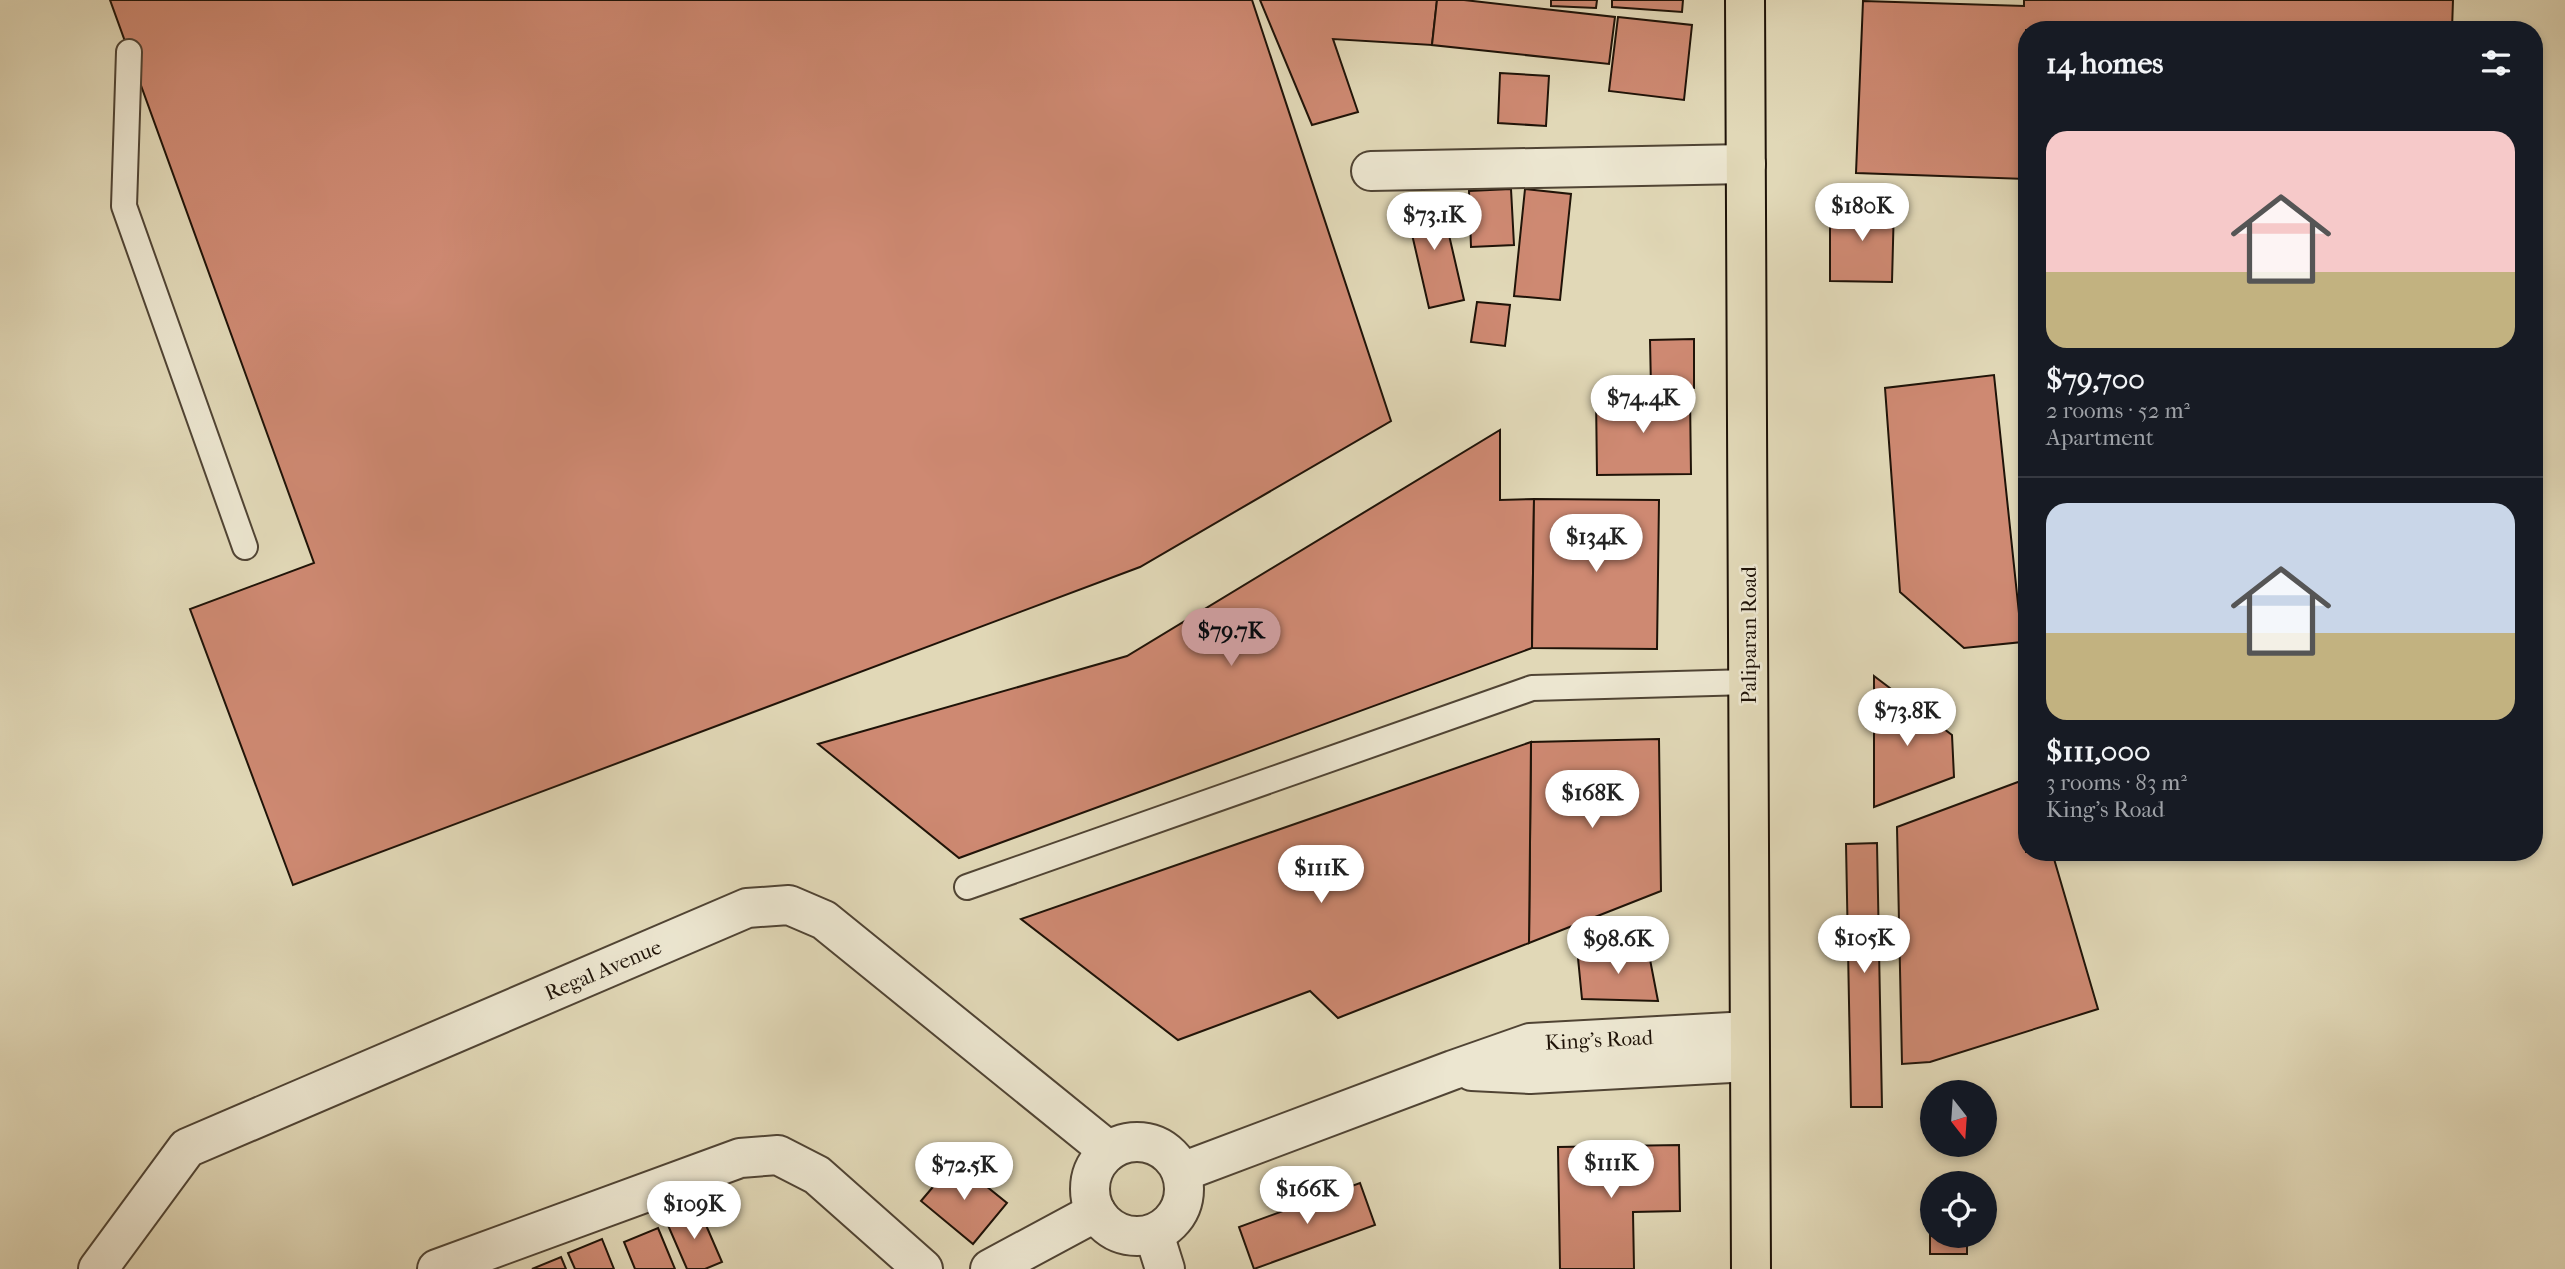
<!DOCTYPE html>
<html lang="en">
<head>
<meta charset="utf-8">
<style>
	:root { --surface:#171b24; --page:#242831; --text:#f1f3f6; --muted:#9ea1a6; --line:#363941; --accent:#c59692 }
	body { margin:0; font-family:"IM FELL French Canon",serif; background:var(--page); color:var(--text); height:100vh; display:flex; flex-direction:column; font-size:26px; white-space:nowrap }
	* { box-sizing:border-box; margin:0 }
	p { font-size:23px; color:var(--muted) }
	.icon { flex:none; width:38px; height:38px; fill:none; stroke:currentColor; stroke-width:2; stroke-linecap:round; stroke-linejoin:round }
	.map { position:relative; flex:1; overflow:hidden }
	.drawer { position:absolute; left:2018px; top:21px; width:525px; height:840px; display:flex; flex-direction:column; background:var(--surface); border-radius:28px; box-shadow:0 4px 10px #0003 }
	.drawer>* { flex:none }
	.needle { width:46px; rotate:163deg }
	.tools { position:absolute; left:1920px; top:1080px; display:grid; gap:14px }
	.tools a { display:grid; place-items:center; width:77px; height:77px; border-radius:50%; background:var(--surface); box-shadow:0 4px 10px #0003; font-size:35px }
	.price { position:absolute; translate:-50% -60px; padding:0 16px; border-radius:24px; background:#fff; color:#222; font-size:23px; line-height:46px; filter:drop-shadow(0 2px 4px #0008) }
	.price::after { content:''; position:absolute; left:50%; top:42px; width:21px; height:16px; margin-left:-10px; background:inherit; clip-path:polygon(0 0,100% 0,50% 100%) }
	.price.current { background:var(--accent); color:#111 }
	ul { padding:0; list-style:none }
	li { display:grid; align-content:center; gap:14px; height:371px; padding:0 28px }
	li+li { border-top:2px solid var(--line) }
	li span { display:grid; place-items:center; height:217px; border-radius:21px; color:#555 }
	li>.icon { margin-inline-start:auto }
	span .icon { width:126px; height:126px; fill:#fffc; stroke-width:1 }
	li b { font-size:30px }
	h2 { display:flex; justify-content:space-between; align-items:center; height:84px; padding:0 28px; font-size:30px }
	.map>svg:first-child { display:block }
	.building { fill:#ce8972; stroke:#1f1308; stroke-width:2 }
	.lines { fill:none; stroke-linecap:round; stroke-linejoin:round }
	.service-casing { stroke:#504434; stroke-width:28 }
	.minor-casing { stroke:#504434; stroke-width:42 }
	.primary-casing { stroke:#1f1308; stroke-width:42 }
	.service { stroke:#ece6d0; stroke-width:24 }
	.minor { stroke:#ece6d0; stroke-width:38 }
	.primary { stroke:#e1d8b7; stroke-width:38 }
	.labels { text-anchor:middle; stroke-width:5; stroke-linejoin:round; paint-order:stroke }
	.street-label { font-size:21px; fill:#1f1308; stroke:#ece6d0 }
</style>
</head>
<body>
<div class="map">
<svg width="2565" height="1269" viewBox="0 0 2565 1269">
	<rect width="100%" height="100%" fill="#e1d8b7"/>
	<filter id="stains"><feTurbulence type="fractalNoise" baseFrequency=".00286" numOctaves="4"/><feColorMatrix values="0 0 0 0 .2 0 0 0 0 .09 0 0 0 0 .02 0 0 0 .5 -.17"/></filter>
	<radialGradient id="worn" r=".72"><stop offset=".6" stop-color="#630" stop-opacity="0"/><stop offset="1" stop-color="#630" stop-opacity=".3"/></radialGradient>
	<g class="building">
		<path d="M110,0h1142l139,421 -251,146 -847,318 -103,-276 124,-46z"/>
		<path d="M1260,0h177l-5,45 -99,-6 25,73 -46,13z"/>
		<path d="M1437,0h27l151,17 -6,47 -177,-19z"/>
		<path d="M1551,0h46l-1,8 -45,-2z"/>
		<path d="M1612,0h71l-1,12 -70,-5z"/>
		<path d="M2024,0h429l-1,30h-426v149l-170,-6 7,-172 161,5z"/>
		<path d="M1618,17l74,8 -8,75 -75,-9z"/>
		<path d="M1500,73l49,3 -3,50 -48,-3z"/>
		<path d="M1511,189l3,56 -43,2 -2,-56z"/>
		<path d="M1525,189l46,5 -11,106 -46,-4z"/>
		<path d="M1440,196l24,104 -35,8 -24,-104z"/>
		<path d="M1830,205h64l-2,77 -62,-1z"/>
		<path d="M1477,302l33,3 -5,41 -34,-4z"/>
		<path d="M1694,339v49h-43l-1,-48z"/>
		<path d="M1994,375l28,267 -58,6 -64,-56 -15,-204z"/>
		<path d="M1596,396h94l1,78 -94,1z"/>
		<path d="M1500,430v70l34,-1 -2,149 -573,210 -141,-114 309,-88z"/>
		<path d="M1534,499l125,1 -2,149 -125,-1z"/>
		<path d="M1874,676l78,59 2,42 -80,30z"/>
		<path d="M1659,739l2,152 -132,52 2,-201z"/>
		<path d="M1531,742l-2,201 -191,75 -28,-27 -132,49 -157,-121z"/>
		<path d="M2026,779v73h26l46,157 -168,53 -28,2 -5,-237z"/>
		<path d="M1877,843l5,264h-31l-5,-263z"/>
		<path d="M1647,944l11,57 -76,-2 -4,-41z"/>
		<path d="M1679,1145l1,66 -47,1 1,57h-74l-2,-122z"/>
		<path d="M955,1161l52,42 -34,41 -52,-43z"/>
		<path d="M1360,1183l15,42 -121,44 -15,-42z"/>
		<path d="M699,1209l23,53 -17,7h-18l-20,-46z"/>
		<path d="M1930,1215l2,21h35v18h-37z"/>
		<path d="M658,1228l17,41h-40l-11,-27z"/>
		<path d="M602,1239l12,30h-39l-7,-16z"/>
		<path d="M561,1257l5,12h-34z"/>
	</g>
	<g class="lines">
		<defs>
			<g id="service">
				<path d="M129,52l-5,154 121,341"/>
				<path d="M967,887l565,-199 217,-6"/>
			</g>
			<g id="minor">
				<path d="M1371,171l375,-7"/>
				<path d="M1472,1071l58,3 219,-12"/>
				<circle cx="1137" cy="1189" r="47"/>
				<path d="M1182,1172l271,-102 77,-27 219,-12"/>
				<path d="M1154,1234l11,35"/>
				<path d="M98,1269l89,-121 560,-240 42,-3 35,15 285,231"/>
				<path d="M437,1269l303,-111 38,-3 39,20 106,94"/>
				<path d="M990,1269l106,-57"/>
			</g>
			<path id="primary" d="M1745,0l6,1269"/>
		</defs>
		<use href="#service" class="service-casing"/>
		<use href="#minor" class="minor-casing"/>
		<use href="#primary" class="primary-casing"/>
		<use href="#service" class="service"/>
		<use href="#minor" class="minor"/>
		<use href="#primary" class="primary"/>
	</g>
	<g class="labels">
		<g class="street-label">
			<text transform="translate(1749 635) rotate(-90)" y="7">Paliparan Road</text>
			<text transform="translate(603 970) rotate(-23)" y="7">Regal Avenue</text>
			<text transform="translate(1599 1040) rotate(-3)" y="7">King's Road</text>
		</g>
	</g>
	<rect width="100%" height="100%" filter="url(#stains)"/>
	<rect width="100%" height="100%" fill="url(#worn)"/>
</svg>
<div class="tools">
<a><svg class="needle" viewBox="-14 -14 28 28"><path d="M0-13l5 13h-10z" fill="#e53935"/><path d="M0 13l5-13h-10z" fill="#9ea1a6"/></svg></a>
<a><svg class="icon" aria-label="locate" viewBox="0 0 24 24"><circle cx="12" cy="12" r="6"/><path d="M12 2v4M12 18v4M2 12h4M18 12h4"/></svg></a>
</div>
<b class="price" style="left:1862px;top:243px">$180K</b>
<b class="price" style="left:1434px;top:252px">$73.1K</b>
<b class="price" style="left:1643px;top:435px">$74.4K</b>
<b class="price" style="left:1596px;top:574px">$134K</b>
<b class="price current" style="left:1231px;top:668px">$79.7K</b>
<b class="price" style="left:1907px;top:748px">$73.8K</b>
<b class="price" style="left:1592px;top:830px">$168K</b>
<b class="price" style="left:1321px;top:905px">$111K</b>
<b class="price" style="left:1864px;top:975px">$105K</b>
<b class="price" style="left:1618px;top:976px">$98.6K</b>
<b class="price" style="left:1611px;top:1200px">$111K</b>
<b class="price" style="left:964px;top:1202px">$72.5K</b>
<b class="price" style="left:1307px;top:1226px">$166K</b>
<b class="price" style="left:694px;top:1241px">$109K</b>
<section class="drawer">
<h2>14 homes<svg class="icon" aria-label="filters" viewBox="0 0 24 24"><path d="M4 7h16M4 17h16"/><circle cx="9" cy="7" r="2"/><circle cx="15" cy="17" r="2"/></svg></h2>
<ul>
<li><span style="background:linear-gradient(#f6c9c9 65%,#c2b280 0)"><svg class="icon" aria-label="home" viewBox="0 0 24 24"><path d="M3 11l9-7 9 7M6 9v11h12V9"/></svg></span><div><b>$79,700</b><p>2 rooms · 52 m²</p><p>Apartment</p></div></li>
<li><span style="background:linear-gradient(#c9d6e8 60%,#c2b280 0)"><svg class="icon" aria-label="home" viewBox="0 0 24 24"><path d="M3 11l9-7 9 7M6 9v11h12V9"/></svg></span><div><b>$111,000</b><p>3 rooms · 83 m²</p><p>King's Road</p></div></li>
</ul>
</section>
</div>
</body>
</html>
